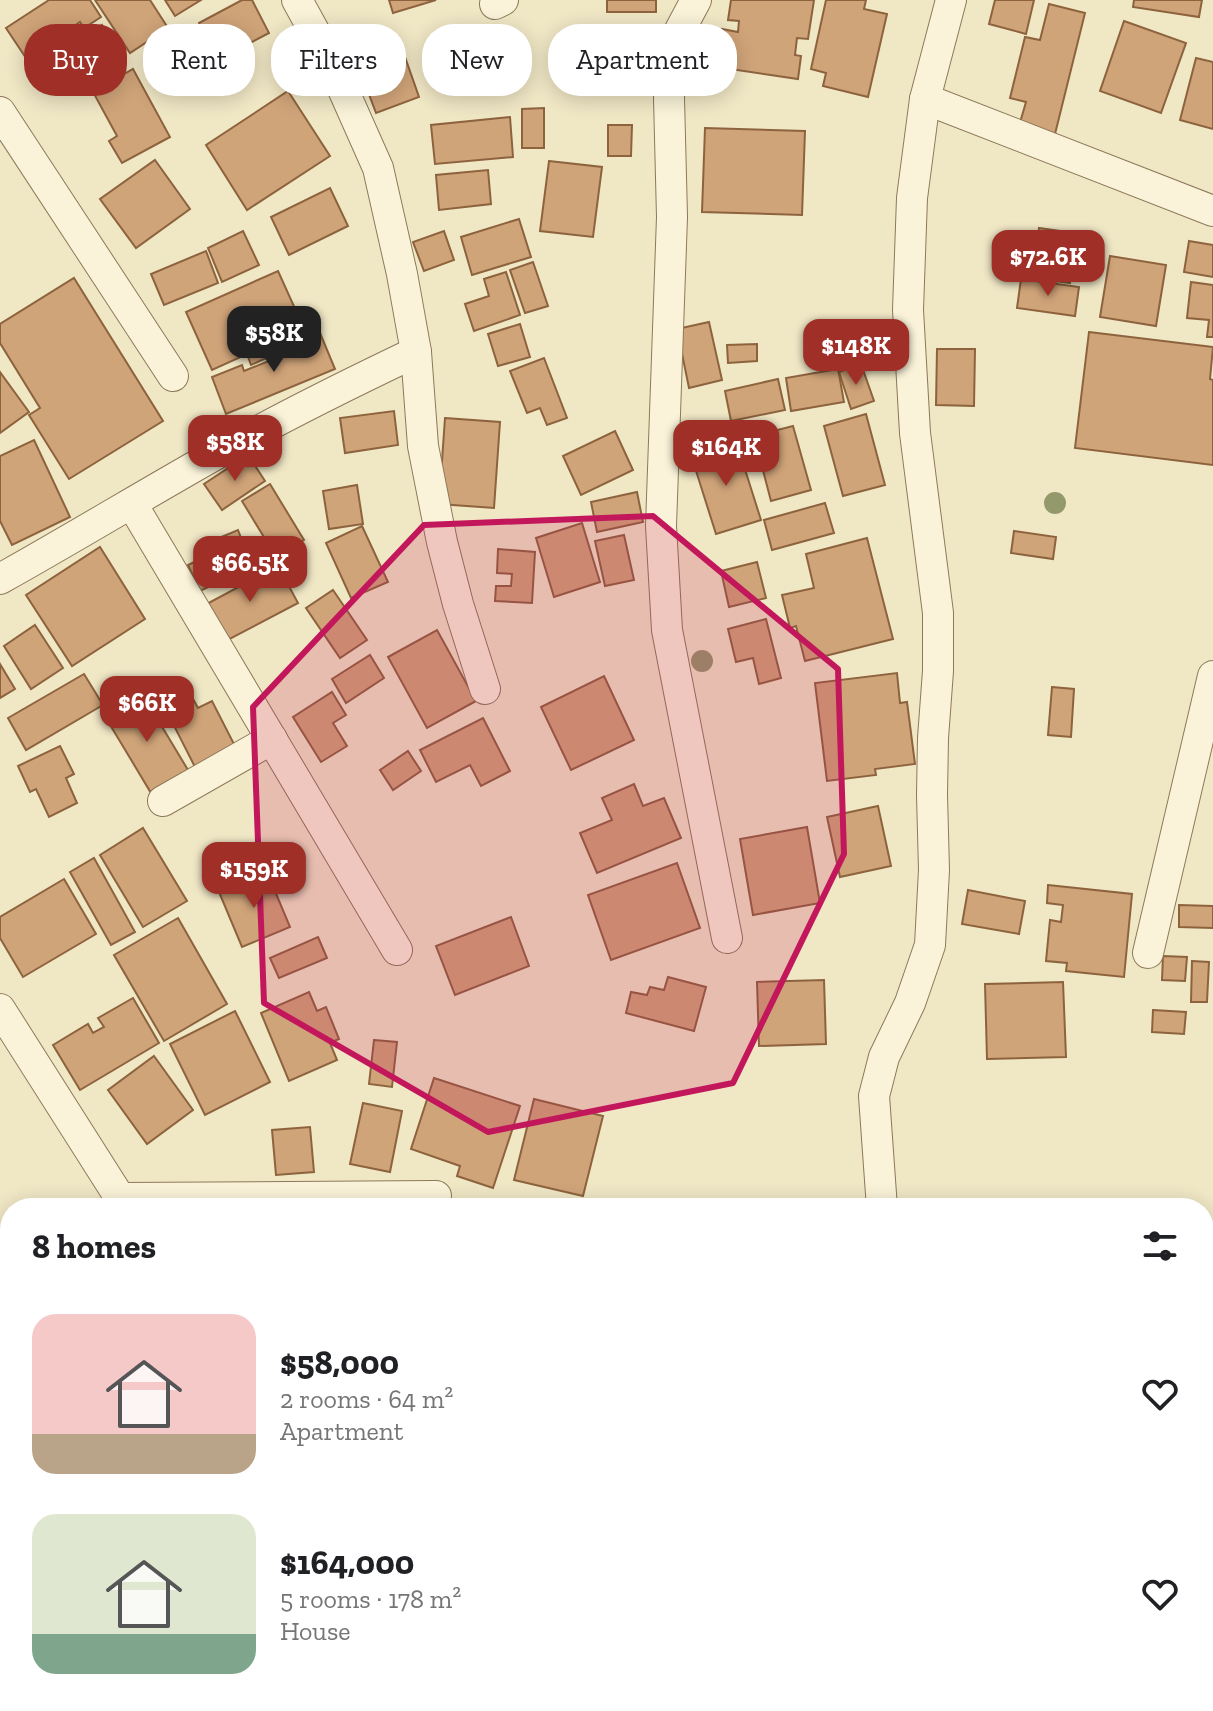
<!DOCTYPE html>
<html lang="en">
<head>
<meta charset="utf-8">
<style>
	:root { --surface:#fff; --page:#f2f2f2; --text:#202124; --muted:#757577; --accent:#9f2f27 }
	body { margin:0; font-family:"Zilla Slab",serif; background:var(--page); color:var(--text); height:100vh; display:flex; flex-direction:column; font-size:30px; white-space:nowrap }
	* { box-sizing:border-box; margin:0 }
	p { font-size:26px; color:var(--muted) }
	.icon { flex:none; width:44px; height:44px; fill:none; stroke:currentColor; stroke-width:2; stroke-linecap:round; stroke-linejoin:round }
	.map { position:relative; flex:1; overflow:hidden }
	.drawer { position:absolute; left:0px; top:1198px; width:1214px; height:514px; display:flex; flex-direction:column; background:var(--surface); border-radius:32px 32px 0 0; box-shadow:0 4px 20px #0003 }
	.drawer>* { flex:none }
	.guide { position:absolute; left:24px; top:24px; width:800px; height:72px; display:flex; gap:16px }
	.price { position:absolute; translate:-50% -68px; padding:0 18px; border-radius:16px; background:var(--accent); color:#fff; font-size:26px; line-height:52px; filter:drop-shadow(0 2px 4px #0008) }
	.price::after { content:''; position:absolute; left:50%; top:48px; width:24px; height:18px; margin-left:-12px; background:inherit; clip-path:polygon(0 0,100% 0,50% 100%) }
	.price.on { background:#222; color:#fff }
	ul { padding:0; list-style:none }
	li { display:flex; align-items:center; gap:24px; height:200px; padding:0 32px }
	li span { display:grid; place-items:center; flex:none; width:224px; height:160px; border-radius:24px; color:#555 }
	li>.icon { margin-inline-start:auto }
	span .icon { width:96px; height:96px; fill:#fffc; stroke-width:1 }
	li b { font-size:34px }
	h2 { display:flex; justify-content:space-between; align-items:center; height:96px; padding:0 32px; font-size:34px }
	.pill { padding:0 28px; border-radius:32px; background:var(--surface); box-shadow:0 4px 20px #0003; font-size:28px; line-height:72px }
	.pill.on { background:var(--accent); color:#fff }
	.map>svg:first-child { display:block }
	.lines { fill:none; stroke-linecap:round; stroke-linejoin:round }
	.stream { stroke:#6d938c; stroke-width:9 }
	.building { fill:#d0a479; stroke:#8d633e; stroke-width:2 }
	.minor-casing { stroke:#8d795a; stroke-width:32 }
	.minor { stroke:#faf3d9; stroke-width:30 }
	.tree { fill:#94996c }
	.marked { fill:#c2185b; fill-opacity:0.2; stroke:#c2185b; stroke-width:6; stroke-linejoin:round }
</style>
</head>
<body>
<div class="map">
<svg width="1213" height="1711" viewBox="0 0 1213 1711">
	<rect width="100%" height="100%" fill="#f0e7c5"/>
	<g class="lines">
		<g class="stream">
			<path d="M1204,1678l9,-10"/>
			<path d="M683,1702l5,9"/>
			<path d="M417,1711l12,-9"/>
			<path d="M1174,1711l8,-9"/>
		</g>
	</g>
	<g class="building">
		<path d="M49,0h41l11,17 -17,11 -4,-6 -27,19 3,5 -26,18 -24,-36z"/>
		<path d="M95,0h55l18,28 -38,25z"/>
		<path d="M165,0h36l-26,16z"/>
		<path d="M242,0h10l17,33 -51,27 -19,-37z"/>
		<path d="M389,0h47l-43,13z"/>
		<rect x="607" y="0" width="49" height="12"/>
		<path d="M731,0h83l-6,39 -11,-1 -2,17 6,1 -3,23 -68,-10 1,-7 -10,-1 3,-19h-4l2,-13 16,3 1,-11 -11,-1z"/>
		<path d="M826,0h40l-2,9 23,5 -19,83 -45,-11 3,-13 -15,-4z"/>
		<path d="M995,0h39l-8,34 -37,-10z"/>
		<path d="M1134,0h68l-3,17 -66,-10z"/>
		<path d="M1049,4l36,9 -30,121 -36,-8 7,-24 -16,-4 15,-61 15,3z"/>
		<path d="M1124,21l62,22 -25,70 -61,-22z"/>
		<path d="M102,25l21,35 -53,32 -21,-34z"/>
		<path d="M405,57l14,40 -43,16 -15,-40z"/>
		<path d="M1196,58l17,4v67l-33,-9z"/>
		<path d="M133,69l37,68 -48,26 -13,-22 8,-5 -24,-44z"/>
		<path d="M288,91l42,65 -83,54 -41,-65z"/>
		<path d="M544,108v40h-22v-39z"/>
		<path d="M510,117l3,40 -78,7 -4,-39z"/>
		<path d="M608,125h24l-1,31h-23z"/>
		<path d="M705,128l100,3 -3,84 -100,-3z"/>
		<path d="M155,160l35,49 -54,39 -36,-49z"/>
		<path d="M549,161l53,6 -9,70 -53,-6z"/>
		<path d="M488,170l3,34 -52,6 -3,-35z"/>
		<path d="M330,188l18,38 -59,29 -18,-38z"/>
		<path d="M519,219l12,38 -59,18 -11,-38z"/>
		<path d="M1039,228l37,5 -6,50 -37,-5z"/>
		<path d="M243,231l16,34 -37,17 -14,-34z"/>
		<path d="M444,231l10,29 -30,11 -11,-29z"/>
		<path d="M1189,241l24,4v32l-29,-5z"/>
		<path d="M206,251l12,32 -54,22 -13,-31z"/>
		<path d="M1110,256l56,9 -10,61 -56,-9z"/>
		<path d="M533,262l15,44 -23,7 -15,-43z"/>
		<path d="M278,271l28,62 -25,11 3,6 -33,15 -4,-11 -35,16 -26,-58z"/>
		<path d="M506,272l14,43 -46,16 -9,-27 24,-8 -5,-17z"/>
		<path d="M74,278l89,143 -94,58 -40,-64 11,-7 -40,-65v-19z"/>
		<path d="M1021,279l58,8 -4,29 -58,-8z"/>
		<path d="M1191,282l22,3v52h-6l2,-17 -22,-2z"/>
		<path d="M709,322l13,58 -33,8 -12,-59z"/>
		<path d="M520,324l10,33 -32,9 -10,-32z"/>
		<path d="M1089,332l124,15 -3,32 3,1v85l-138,-17z"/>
		<path d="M320,333l15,36 -109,45 -14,-37 30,-12 2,6 47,-19 -3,-6z"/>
		<path d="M757,344v17l-29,2 -1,-18z"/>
		<path d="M937,349h38l-1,57 -38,-1z"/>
		<path d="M544,358l23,60 -20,7 -7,-17 -13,5 -17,-42z"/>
		<path d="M861,364l13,37 -23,8 -12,-37z"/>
		<path d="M838,369l6,33 -53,9 -5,-33z"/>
		<path d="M0,372l29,40 -29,21z"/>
		<path d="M778,379l7,31 -54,11 -6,-30z"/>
		<path d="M394,411l4,34 -53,8 -5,-35z"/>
		<path d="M866,414l19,71 -42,11 -19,-70z"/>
		<path d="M445,418l55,4 -6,86 -55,-4z"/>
		<path d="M793,426l18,64 -40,11 -17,-65z"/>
		<path d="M615,431l18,39 -52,25 -18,-39z"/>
		<path d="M34,440l36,77 -58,28 -12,-24v-65z"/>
		<path d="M736,441l25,79 -45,14 -25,-79z"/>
		<path d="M248,455l17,26 -43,29 -18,-26z"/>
		<path d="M270,484l34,56 -28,17 -34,-56z"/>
		<path d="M357,485l6,39 -34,5 -6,-38z"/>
		<path d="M637,492l6,30 -46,10 -6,-30z"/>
		<path d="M825,503l9,30 -62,17 -8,-30z"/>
		<path d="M582,523l18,59 -46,15 -18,-59z"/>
		<path d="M362,526l26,56 -37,16 -25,-55z"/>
		<path d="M238,530l16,42 -23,9 -17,-41z"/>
		<path d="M1014,531l42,6 -3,22 -42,-6z"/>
		<path d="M624,535l10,45 -29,6 -10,-45z"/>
		<path d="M867,538l26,101 -88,22 -9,-35 -6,2 -8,-33 32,-7 -8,-34z"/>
		<path d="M100,547l45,72 -73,47 -46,-71z"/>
		<path d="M498,549l37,3 -3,51 -37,-2 1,-15h15l1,-12 -15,-1z"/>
		<path d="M207,556l12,26 -19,9 -12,-26z"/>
		<path d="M757,562l9,36 -37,9 -8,-36z"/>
		<path d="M278,566l20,37 -76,40 -19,-37z"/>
		<path d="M333,590l34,50 -27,18 -34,-50z"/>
		<path d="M766,619l15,59 -22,6 -6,-26 -17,4 -8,-33z"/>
		<path d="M35,625l28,43 -32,21 -27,-43z"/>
		<path d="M437,630l39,71 -49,27 -39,-71z"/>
		<path d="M370,655l14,23 -38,25 -14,-24z"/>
		<path d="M0,664l15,25 -15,9z"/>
		<path d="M897,673l3,30 7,-1 8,62 -40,5 1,6 -49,6 -12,-98z"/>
		<path d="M84,674l19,31 -77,45 -18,-32z"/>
		<path d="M604,676l30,64 -63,30 -30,-63z"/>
		<path d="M1052,687l22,2 -3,48 -23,-2z"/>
		<path d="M332,692l14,23 -13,8 14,23 -26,16 -28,-45z"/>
		<path d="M143,695l45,75 -37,23 -45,-75z"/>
		<path d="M192,697l6,11 14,-7 23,45 -40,21 -29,-57z"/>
		<path d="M483,718l27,53 -29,15 -11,-21 -34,17 -16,-32z"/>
		<path d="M60,746l14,28 -8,4 11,25 -28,14 -13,-28 -6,3 -12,-26z"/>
		<path d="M408,751l13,20 -28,19 -13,-20z"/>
		<path d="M634,784l9,22 21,-8 17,40 -84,35 -17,-40 32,-13 -10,-22z"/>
		<path d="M878,806l13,60 -51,11 -13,-60z"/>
		<path d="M807,827l13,76 -67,12 -13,-76z"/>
		<path d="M143,828l44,73 -44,26 -43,-72z"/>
		<path d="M94,858l41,74 -24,13 -41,-73z"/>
		<path d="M677,863l23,65 -89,32 -23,-65z"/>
		<path d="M267,872l23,55 -48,20 -23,-55z"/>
		<path d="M64,879l32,55 -73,43 -23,-39v-21z"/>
		<path d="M1048,885l84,9 -8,83 -58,-6 1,-8 -21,-2 4,-41 11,2 2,-17 -16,-2z"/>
		<path d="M968,890l57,11 -6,33 -57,-10z"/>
		<path d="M1179,905l34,1v22l-34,-1z"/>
		<path d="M511,917l18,49 -74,29 -19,-49z"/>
		<path d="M178,918l49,86 -63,37 -50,-86z"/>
		<path d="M318,937l9,21 -48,20 -9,-20z"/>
		<path d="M1163,956l24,1 -2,24 -23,-1z"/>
		<path d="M1192,961l17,1 -2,40h-16z"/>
		<path d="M668,977l38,10 -12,44 -68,-18 5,-21 16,3 3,-8 14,3z"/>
		<path d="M824,980l2,64 -67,2 -2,-64z"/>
		<path d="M1063,982l3,75 -79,2 -2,-75z"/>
		<path d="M309,992l8,19 9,-4 13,32 -9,4 7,17 -48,21 -28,-68z"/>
		<path d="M133,998l26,45 -79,47 -27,-45 35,-21 5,9 11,-6 -6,-9z"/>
		<path d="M1153,1010l33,2 -2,22 -32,-2z"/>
		<path d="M235,1011l35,71 -65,33 -35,-71z"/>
		<path d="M374,1040l23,2 -5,45 -23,-3z"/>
		<path d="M154,1056l39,54 -46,34 -39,-54z"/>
		<path d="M434,1078l86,28 -27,82 -36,-12 3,-10 -49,-17z"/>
		<path d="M534,1099l69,17 -20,80 -69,-16z"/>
		<path d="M363,1103l39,8 -12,61 -40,-8z"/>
		<path d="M310,1127l4,45 -38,3 -4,-45z"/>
		<path d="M657,1202l42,2v4h-42z"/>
		<path d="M10,1237v66l-10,5v-67z"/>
	</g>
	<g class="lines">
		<defs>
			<g id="minor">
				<path d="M297,0l33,60 48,108 24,106 14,78 7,94 19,96 16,62 27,85"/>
				<path d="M696,0l-16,30 -9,32 -2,36 3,119 -11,309 6,104 60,308"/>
				<path d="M495,4l8,-4"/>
				<path d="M925,99l288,112"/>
				<path d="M0,112l173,264"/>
				<path d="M132,504l265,446"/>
				<path d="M0,579c77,-43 152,-89 229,-132 61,-34 124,-65 187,-95"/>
				<path d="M163,801l109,-62"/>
				<path d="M1148,953l65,-277"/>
				<path d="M0,1009l120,189 4,10"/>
				<path d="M120,1198l316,-2"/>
				<path d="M882,1208l-8,-112 10,-39 26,-54 20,-58 4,-75 -2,-75 1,-57 5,-67v-58l-23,-180 -7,-123 4,-112 13,-99 26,-99"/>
				<path d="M1204,1335h9"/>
				<path d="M1204,1550l9,-2"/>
				<path d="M154,1702l2,9"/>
				<path d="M640,1702v9"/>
			</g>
		</defs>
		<use href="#minor" class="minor-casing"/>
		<use href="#minor" class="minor"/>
	</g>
	<g class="tree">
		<circle cx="1055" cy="503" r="11"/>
		<circle cx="702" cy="661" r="11"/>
	</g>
	<path class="marked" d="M653,516l185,153 6,185 -111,229 -245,49 -224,-129 -11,-296 171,-182z"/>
</svg>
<b class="price" style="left:1048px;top:298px">$72.6K</b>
<b class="price on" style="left:274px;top:374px">$58K</b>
<b class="price" style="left:856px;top:387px">$148K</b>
<b class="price" style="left:235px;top:483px">$58K</b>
<b class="price" style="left:726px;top:488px">$164K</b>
<b class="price" style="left:250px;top:604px">$66.5K</b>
<b class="price" style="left:147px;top:744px">$66K</b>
<b class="price" style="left:254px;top:910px">$159K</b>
<div class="guide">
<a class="pill on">Buy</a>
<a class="pill">Rent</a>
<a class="pill">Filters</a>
<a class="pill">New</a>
<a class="pill">Apartment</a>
</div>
<section class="drawer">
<h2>8 homes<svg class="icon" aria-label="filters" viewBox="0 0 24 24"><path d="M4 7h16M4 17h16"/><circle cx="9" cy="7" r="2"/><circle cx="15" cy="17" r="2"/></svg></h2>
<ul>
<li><span style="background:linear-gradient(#f6c9c9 75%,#b9a48a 0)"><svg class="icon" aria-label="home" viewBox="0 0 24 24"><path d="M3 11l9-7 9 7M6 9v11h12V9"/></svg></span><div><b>$58,000</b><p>2 rooms · 64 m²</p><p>Apartment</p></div><svg class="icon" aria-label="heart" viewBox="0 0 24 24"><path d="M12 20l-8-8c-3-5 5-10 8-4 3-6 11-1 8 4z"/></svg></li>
<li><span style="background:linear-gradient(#dfe7d0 75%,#7fa58c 0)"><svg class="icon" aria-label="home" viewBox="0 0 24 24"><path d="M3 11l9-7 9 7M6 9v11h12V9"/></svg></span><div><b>$164,000</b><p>5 rooms · 178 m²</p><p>House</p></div><svg class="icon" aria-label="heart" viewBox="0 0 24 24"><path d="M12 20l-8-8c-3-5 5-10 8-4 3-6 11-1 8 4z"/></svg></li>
</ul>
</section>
</div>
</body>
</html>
